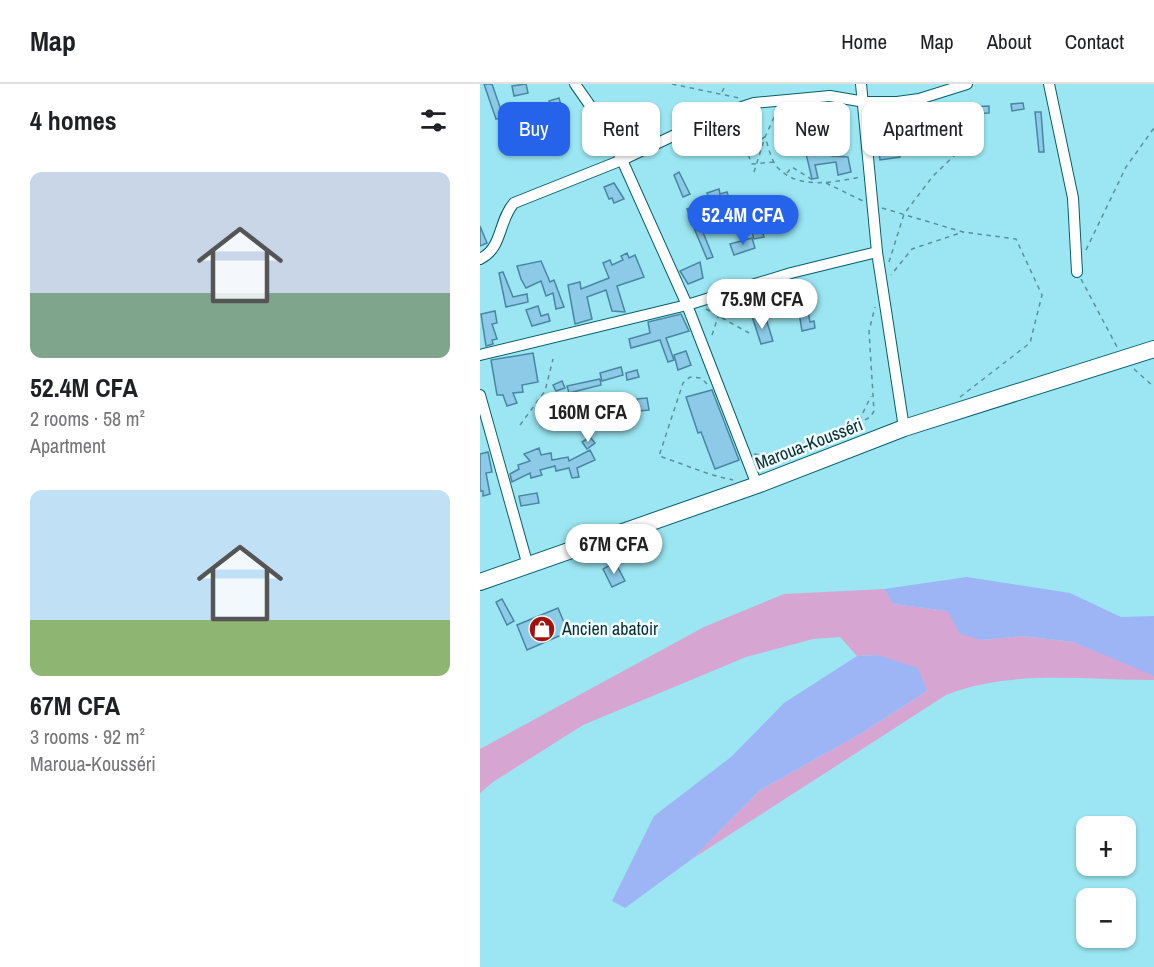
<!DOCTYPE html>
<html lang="en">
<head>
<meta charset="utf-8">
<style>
	:root { --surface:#fff; --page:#f2f2f2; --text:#202124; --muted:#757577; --line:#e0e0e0; --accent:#2563eb }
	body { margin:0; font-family:"Archivo Narrow",sans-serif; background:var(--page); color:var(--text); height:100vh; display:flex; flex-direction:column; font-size:22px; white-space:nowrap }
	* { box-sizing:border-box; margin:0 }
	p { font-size:20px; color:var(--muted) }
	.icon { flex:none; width:33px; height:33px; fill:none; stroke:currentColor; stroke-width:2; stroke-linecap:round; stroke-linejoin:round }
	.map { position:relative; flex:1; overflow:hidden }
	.sheet { display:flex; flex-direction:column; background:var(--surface); width:480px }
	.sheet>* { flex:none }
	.hud { position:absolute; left:18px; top:18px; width:566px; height:54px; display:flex; gap:12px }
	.fabs { position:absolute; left:596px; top:732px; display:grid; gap:12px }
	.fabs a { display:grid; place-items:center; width:60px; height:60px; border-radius:12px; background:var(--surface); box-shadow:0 2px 4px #0004; font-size:30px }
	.price { position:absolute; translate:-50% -51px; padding:0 14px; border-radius:21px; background:#fff; color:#222; font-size:20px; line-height:39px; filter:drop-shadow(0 2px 3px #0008) }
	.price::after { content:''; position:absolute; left:50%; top:36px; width:18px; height:14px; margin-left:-9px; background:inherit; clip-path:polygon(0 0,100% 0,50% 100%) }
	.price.on { background:var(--accent); color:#fff }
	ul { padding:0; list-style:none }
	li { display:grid; align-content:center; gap:12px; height:318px; padding:0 30px }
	li span { display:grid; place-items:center; height:186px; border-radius:12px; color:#555 }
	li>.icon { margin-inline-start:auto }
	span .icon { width:108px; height:108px; fill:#fffc; stroke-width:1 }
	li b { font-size:26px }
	h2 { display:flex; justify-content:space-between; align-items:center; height:72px; padding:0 30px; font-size:26px }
	.pill { padding:0 21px; border-radius:12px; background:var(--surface); box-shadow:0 2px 4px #0004; font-size:21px; line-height:54px }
	.pill.on { background:var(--accent); color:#fff }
	header { display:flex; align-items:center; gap:36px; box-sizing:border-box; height:84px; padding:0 30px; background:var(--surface); border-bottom:2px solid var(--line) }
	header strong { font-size:28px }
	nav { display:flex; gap:33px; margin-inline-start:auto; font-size:21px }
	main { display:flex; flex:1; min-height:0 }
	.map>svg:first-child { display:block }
	.green { fill:#d6a5d2 }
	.water { fill:#9eb5f5 }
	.building { fill:#8ccae7; stroke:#4986a2; stroke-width:1.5 }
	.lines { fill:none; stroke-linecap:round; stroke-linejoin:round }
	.minor-casing { stroke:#035f6a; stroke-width:12 }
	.highway-casing { stroke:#035f6a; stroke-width:18 }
	.path { stroke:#599099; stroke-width:1.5; stroke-dasharray:4.5 4.5; stroke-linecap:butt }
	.minor { stroke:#fff; stroke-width:10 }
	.highway { stroke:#fff; stroke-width:16 }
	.labels { text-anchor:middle; stroke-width:5; stroke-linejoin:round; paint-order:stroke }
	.street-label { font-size:18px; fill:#0c2c31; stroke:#edfcfe }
	.poi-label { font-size:18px; fill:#0c2c31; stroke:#edfcfe; text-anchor:start }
</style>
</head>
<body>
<header>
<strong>Map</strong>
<nav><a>Home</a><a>Map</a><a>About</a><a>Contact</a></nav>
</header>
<main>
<section class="sheet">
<h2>4 homes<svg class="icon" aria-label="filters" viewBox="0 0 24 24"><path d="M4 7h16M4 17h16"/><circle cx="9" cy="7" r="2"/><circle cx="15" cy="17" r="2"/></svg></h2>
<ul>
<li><span style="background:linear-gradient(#c9d6e8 65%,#7fa58c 0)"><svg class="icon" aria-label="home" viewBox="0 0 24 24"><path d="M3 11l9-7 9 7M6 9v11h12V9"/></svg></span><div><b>52.4M CFA</b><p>2 rooms · 58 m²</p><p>Apartment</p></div></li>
<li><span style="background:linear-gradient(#bfe0f5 70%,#8fb573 0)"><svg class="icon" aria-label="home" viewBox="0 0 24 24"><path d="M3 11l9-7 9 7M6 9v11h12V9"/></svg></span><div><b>67M CFA</b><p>3 rooms · 92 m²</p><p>Maroua-Kousséri</p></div></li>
</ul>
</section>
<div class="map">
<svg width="674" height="883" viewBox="0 0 674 883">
	<rect width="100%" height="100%" fill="#9be6f2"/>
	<path class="green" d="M404,505l9,15 54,7 34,29 41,-4 51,6 81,33v5c-69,0 -143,-11 -208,15l-254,164 68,-69 100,-56 67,-43 -49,-36 -21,1 -17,-19 -27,2 -67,18 -163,68 -90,57 -13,11v-44l224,-122 80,-33z"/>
	<g class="water">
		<path d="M487,493l103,16 51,24 33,-1v60l-81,-34 -51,-6 -41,4 -21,-6 -13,-23 -54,-7 -9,-15z"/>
		<path d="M398,571l40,13 9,23 -67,43 -100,56 -68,69 -67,49 -13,-7 42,-85 77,-59 53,-54 73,-47z"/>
	</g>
	<g class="building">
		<path d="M4,0h8l9,26 18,-3 2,14 8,-1 2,11 -8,1 1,6 -11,2 -1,-25 -16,4z"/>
		<path d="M46,0l2,9 -14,3 -2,-10z"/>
		<path d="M79,14l3,11 -10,3 -3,-11z"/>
		<path d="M543,19l1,6 -12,2 -1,-7z"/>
		<path d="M509,22v7l-23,1v-7z"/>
		<path d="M555,28h6l3,40h-5z"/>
		<path d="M457,38l2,10 -8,2 -2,-11z"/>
		<path d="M426,40l4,20 -11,1 -3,-19z"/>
		<path d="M326,43l6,24 19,-3 1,8 16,1 3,15 -13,3 -2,-13 -21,3 3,13 -6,1 -12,-51z"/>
		<path d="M404,52l1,7 13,-2 2,16 -20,3 -3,-23z"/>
		<path d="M199,88l11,22 -7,3 -9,-22z"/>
		<path d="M134,99l10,16 -10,4 -2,-5 -3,1 -5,-12z"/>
		<path d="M239,105l1,5 7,-2 5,16 -6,2 5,15 -14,6 -4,-12 -19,8 -7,-18 11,-4 -2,-5 12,-4 -1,-3z"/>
		<path d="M220,141l13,32 -6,2 -13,-31z"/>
		<path d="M0,142l7,17 -7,3z"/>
		<path d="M281,143l3,10 -10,2 -3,-9z"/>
		<path d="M272,154l3,10 -21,7 -4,-11z"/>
		<path d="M147,169l2,5 6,-3 9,22 -27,9 8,26 -13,-1 -6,-21 -19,7 5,22 -17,5 -7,-39 12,-3 1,7 28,-11 -6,-15 7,-3 2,5 11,-5 -2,-4z"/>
		<path d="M61,177l9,21 4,-2 10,27 -8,2 -3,-16 -7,3 -5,-15 -15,7 -5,-9 -4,-13z"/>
		<path d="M220,178l3,16 -15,6 -8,-13z"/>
		<path d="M23,188l10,25 14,-3 1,8 -22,5 -7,-34z"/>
		<path d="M326,217l4,21 4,-1 1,7 -13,3 -3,-18 -3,1 -3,-10z"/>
		<path d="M58,222l3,10 7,-2 2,7 -18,5 -6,-16z"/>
		<path d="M15,227l2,12 -5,1 5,15 -5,1 1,4 -7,2 -5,-32z"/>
		<path d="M201,230l8,17 -23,7 8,22 -6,2 -8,-22 -29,8 -2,-9 21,-6 -2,-11z"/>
		<path d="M280,230l4,10 3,-2 6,19 -12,3 -9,-28z"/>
		<path d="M206,267l5,14 -13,5 -4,-15z"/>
		<path d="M53,269l5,29 -16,3 1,7 -10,1 4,10 -10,3 -4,-11h-6l-6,-35z"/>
		<path d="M141,283l2,8 -21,6 -2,-8z"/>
		<path d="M157,286l2,7 -12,3 -1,-7z"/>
		<path d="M120,295l1,6 -32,8 -2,-7z"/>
		<path d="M82,297l3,7 -9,3 -3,-6z"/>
		<path d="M232,306l27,70 -24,9 -14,-37 -3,1 -12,-36z"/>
		<path d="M167,314l2,12 -10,1 -2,-12z"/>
		<path d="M153,330l3,9 -12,4 -3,-9z"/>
		<path d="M110,353l5,6 -8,6 -5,-7z"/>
		<path d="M59,364l2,7 10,-2 1,7 16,-3 1,4 21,-11 5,10 -18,8 2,9 -7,1 -3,-10 -13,3 -1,-5 -15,4 2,5 -11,3 -1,-5 -18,9 -2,-8 9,-5 -1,-4 12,-4 -6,-7z"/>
		<path d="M8,368l4,20 -6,1 4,21 -7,2v-5h-3v-37z"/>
		<path d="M57,409l2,10 -18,3 -2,-10z"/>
		<path d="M135,478l10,19 -13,6 -9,-18z"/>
		<path d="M22,515l12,22 -7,4 -11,-23z"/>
		<path d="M78,524l10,24 -41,18 -10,-25z"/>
	</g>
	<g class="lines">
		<defs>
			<g id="minor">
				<path d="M95,0l32,46 15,30 65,145 70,180"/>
				<path d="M381,0l16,168 27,176"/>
				<path d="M569,0l24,114 4,74"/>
				<path d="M0,175c23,-11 18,-38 34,-56l108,-43 93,-44 39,-13 76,-7 35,6h32l22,-3 48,-15"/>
				<path d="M0,271l207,-50 104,-32 86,-21"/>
				<path d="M0,311l48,171"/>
			</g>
			<path id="highway" d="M0,498l277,-97 147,-57 250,-79"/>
		</defs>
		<use href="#minor" class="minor-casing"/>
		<use href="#highway" class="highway-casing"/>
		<g class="path">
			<path d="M192,0l67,14"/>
			<path d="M242,8l4,-8"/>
			<path d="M298,25l-13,28c3,8 6,24 13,31 21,22 56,14 83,9"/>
			<path d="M274,88l11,-35 -14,8 -2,12 3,7 22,-2"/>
			<path d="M307,89l5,-6 24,15"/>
			<path d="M346,99l37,18"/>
			<path d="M402,124l81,24 -51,17 -21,26"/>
			<path d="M606,166l40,-83 28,-39"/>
			<path d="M409,178l15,-48 29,-38 47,-45"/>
			<path d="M601,195l36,68"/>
			<path d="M226,225l43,24"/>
			<path d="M232,251l6,-18 9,-14"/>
			<path d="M654,285l20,18"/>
			<path d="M227,300l-6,-6 -11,-1 -7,6 -24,73c25,8 48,19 74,24"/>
			<path d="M480,313l70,-54 12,-48 -26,-56 -53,-7"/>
			<path d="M379,337l12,-25"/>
			<path d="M40,341l25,-34 8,-32"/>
			<path d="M274,370c22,4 99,-24 117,-38l3,-5 -5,-80 6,-24"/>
		</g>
		<use href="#minor" class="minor"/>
		<use href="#highway" class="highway"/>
	</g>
	<defs>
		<symbol id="shop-disc" viewBox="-11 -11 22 22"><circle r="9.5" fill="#a5100c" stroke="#edfcfe"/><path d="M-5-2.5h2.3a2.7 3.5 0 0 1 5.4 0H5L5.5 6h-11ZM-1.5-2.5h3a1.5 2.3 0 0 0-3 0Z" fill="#fff"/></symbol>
	</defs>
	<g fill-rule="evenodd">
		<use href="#shop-disc" x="47" y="530" width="30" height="30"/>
	</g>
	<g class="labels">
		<g class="street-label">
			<text transform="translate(329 360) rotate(-21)" y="6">Maroua-Kousséri</text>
		</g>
		<g class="poi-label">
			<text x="82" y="551">Ancien abatoir</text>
		</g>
	</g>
</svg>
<div class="fabs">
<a>+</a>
<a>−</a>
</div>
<b class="price on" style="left:263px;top:162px">52.4M CFA</b>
<b class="price" style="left:282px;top:246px">75.9M CFA</b>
<b class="price" style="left:108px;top:359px">160M CFA</b>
<b class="price" style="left:134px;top:491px">67M CFA</b>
<div class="hud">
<a class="pill on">Buy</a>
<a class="pill">Rent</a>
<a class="pill">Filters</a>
<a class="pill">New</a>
<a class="pill">Apartment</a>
</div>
</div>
</main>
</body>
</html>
